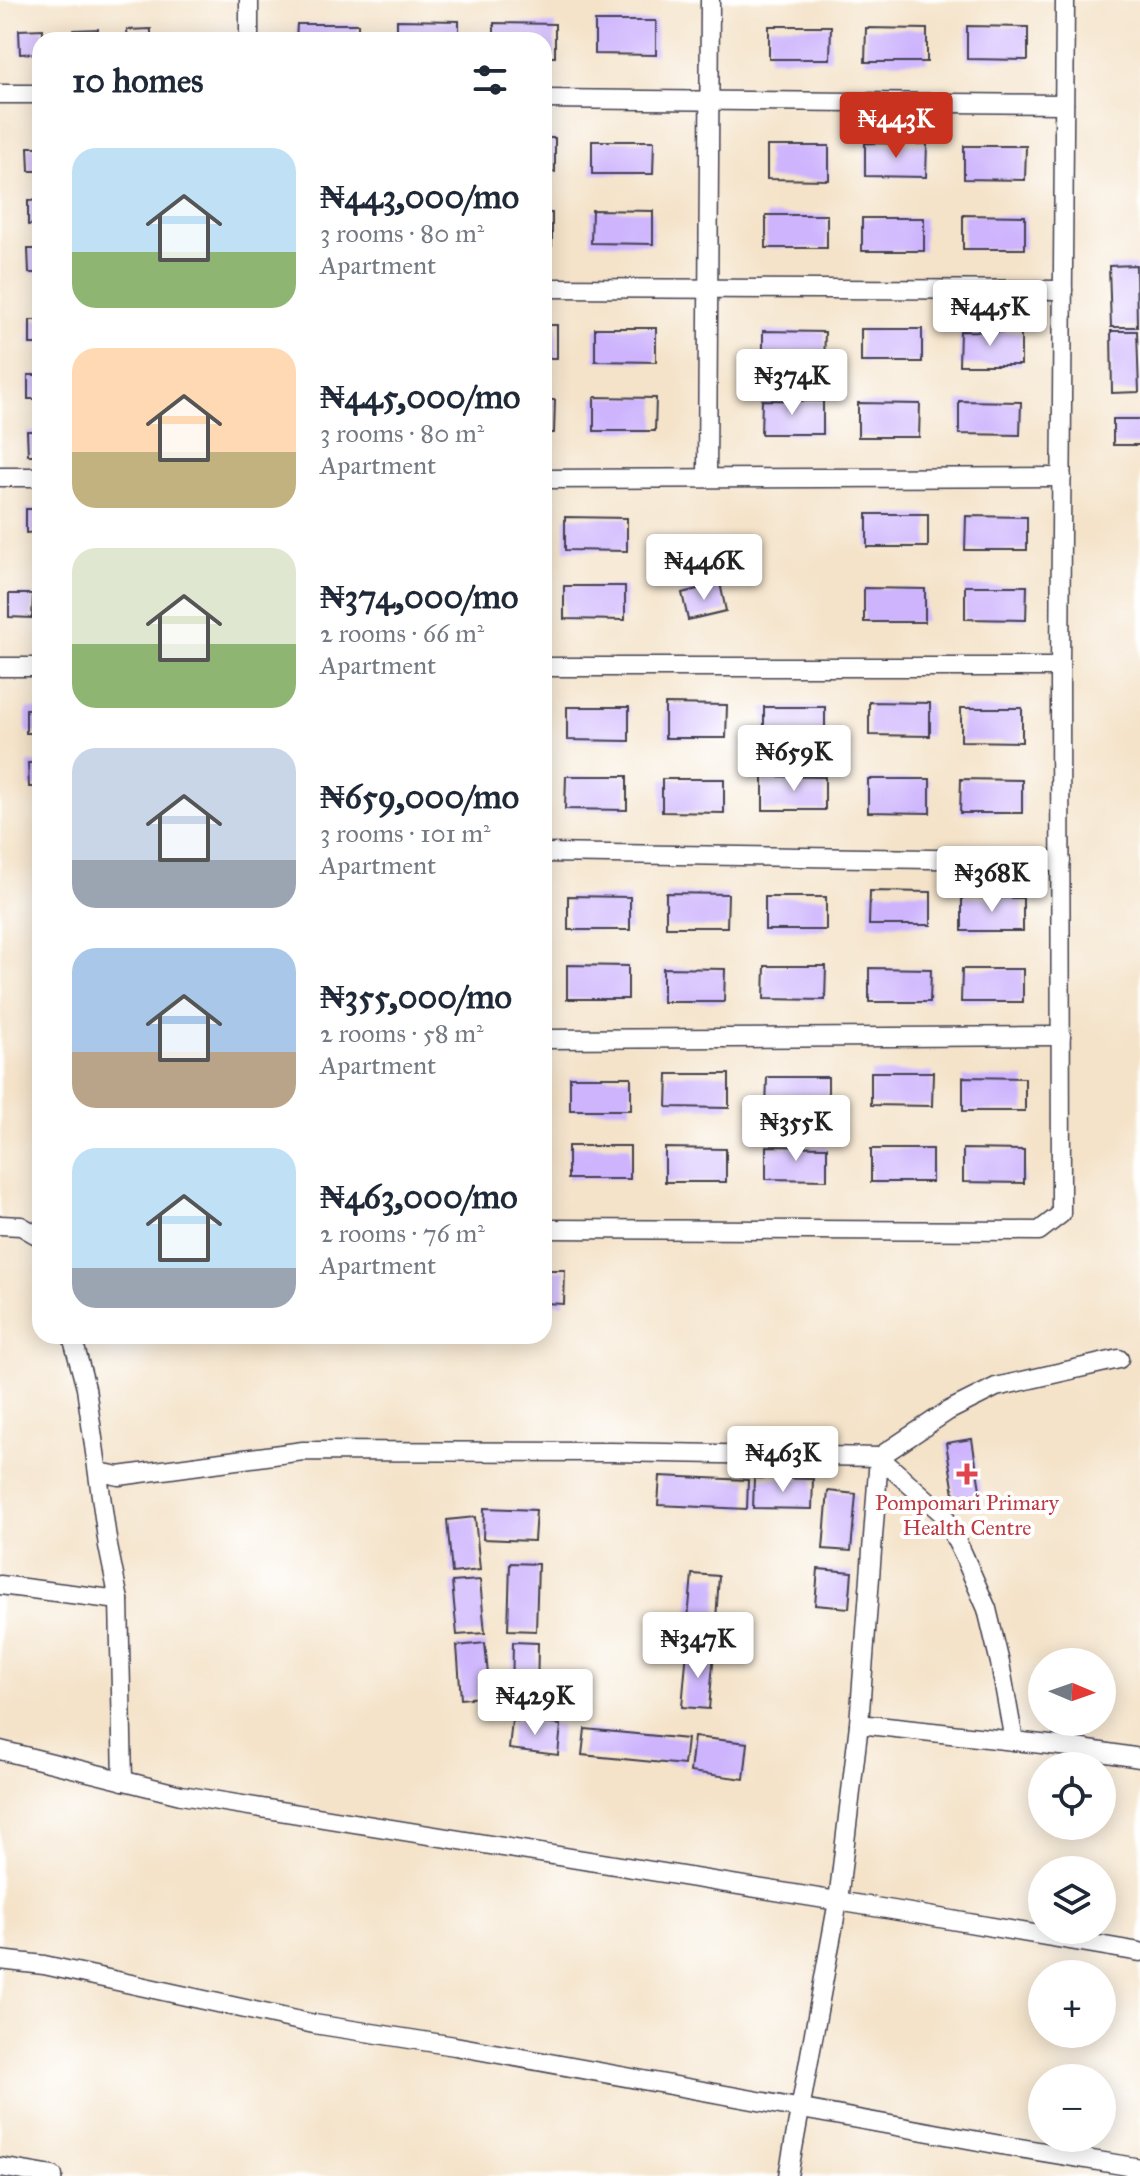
<!DOCTYPE html>
<html lang="en">
<head>
<meta charset="utf-8">
<style>
	:root { --surface:#fff; --page:#f2f2f3; --text:#1f2937; --muted:#747a83; --accent:#c8321e }
	body { margin:0; font-family:"IM FELL Great Primer",serif; background:var(--page); color:var(--text); height:100vh; display:flex; flex-direction:column; font-size:30px; white-space:nowrap }
	* { box-sizing:border-box; margin:0 }
	p { font-size:26px; color:var(--muted) }
	.icon { flex:none; width:44px; height:44px; fill:none; stroke:currentColor; stroke-width:2; stroke-linecap:round; stroke-linejoin:round }
	.map { position:relative; flex:1; overflow:hidden }
	.side { position:absolute; left:32px; top:32px; width:520px; height:1312px; display:flex; flex-direction:column; background:var(--surface); border-radius:24px; box-shadow:0 4px 20px #0003 }
	.side>* { flex:none }
	.needle { width:52px; rotate:92deg }
	.controls { position:absolute; left:1028px; top:1648px; display:grid; gap:16px }
	.controls a { display:grid; place-items:center; width:88px; height:88px; border-radius:50%; background:var(--surface); box-shadow:0 4px 20px #0003; font-size:40px }
	.price { position:absolute; translate:-50% -68px; padding:0 18px; border-radius:8px; background:#fff; color:#222; font-size:26px; line-height:52px; filter:drop-shadow(0 2px 4px #0008) }
	.price::after { content:''; position:absolute; left:50%; top:48px; width:24px; height:18px; margin-left:-12px; background:inherit; clip-path:polygon(0 0,100% 0,50% 100%) }
	.price.selected { background:var(--accent); color:#fff }
	ul { padding:0; list-style:none }
	li { display:flex; align-items:center; gap:24px; height:200px; padding:0 40px }
	li span { display:grid; place-items:center; flex:none; width:224px; height:160px; border-radius:24px; color:#555 }
	li>.icon { margin-inline-start:auto }
	span .icon { width:96px; height:96px; fill:#fffc; stroke-width:1 }
	li b { font-size:34px }
	h2 { display:flex; justify-content:space-between; align-items:center; height:96px; padding:0 40px; font-size:34px }
	.map>svg:first-child { display:block }
	.building { fill:#cdb4fd }
	.lines { fill:none; stroke-linecap:round; stroke-linejoin:round }
	.minor-casing { stroke:#423f50; stroke-width:21 }
	.minor { stroke:#fff; stroke-width:18 }
	.health-dot { fill:#e0444e; stroke:#fff; stroke-width:3 }
	.labels { text-anchor:middle; stroke-width:8; stroke-linejoin:round; paint-order:stroke }
	.health-label { font-size:22px; fill:#be3a42; stroke:#fff }
</style>
</head>
<body>
<div class="map">
<svg width="1140" height="2176" viewBox="0 0 1140 2176">
	<rect width="100%" height="100%" fill="#fff"/>
	<filter id="ink" filterUnits="userSpaceOnUse"><feTurbulence type="fractalNoise" baseFrequency=".0125" numOctaves="2"/><feDisplacementMap in="SourceGraphic" scale="16" xChannelSelector="R" yChannelSelector="G"/><feConvolveMatrix kernelMatrix="1 2 1 2 8 2 1 2 1" color-interpolation-filters="sRGB"/></filter>
	<filter id="wash" filterUnits="userSpaceOnUse"><feTurbulence type="fractalNoise" baseFrequency=".006" numOctaves="4" result="noise"/><feDisplacementMap in="SourceGraphic" scale="32" xChannelSelector="R" yChannelSelector="G"/><feGaussianBlur stdDeviation="1.8" result="paint"/><feColorMatrix in="noise" values="0 0 0 0 0 0 0 0 0 0 0 0 0 0 0 0 0 1.4 0 .05"/><feComposite in="paint" operator="in"/></filter>
	<g filter="url(#wash)">
		<rect width="100%" height="100%" fill="#f4e3c9"/>
		<g id="blocks">
			<g class="building">
				<path d="M397,20l62,1v19h-62z"/>
				<path d="M595,21h61v34l-61,-1z"/>
				<path d="M494,23l61,1v33h-11v-17h-50z"/>
				<path d="M297,24h61v16h-62z"/>
				<path d="M769,26h62l-1,33h-61z"/>
				<path d="M967,26l61,1v33l-61,-1z"/>
				<path d="M866,28l61,1v33h-62z"/>
				<path d="M43,29v11h-3v13l-20,1 -1,-24z"/>
				<path d="M98,29v11h-23l-1,-10z"/>
				<path d="M151,29v11h-23l-1,-10z"/>
				<path d="M544,138h11v34l-11,-1z"/>
				<path d="M592,141h62l-1,33h-61z"/>
				<path d="M865,143l62,1 -1,33 -61,-1z"/>
				<path d="M767,146h62v34l-62,-1z"/>
				<path d="M964,146h62l-1,34 -61,-1z"/>
				<path d="M28,147h12v24h-11z"/>
				<path d="M40,200v24l-12,1v-24z"/>
				<path d="M592,210l61,1v33l-62,-1z"/>
				<rect x="544" y="213" width="8" height="33"/>
				<rect x="766" y="215" width="61" height="33"/>
				<path d="M963,215l62,1v33h-62z"/>
				<rect x="862" y="218" width="62" height="33"/>
				<path d="M28,249h12v24h-11z"/>
				<path d="M1136,265l1,62h-26l-2,-61z"/>
				<rect x="30" y="320" width="10" height="24"/>
				<rect x="544" y="325" width="13" height="33"/>
				<path d="M595,328h61v34l-61,-1z"/>
				<rect x="861" y="329" width="61" height="33"/>
				<path d="M763,331l62,1 -1,33h-61z"/>
				<path d="M960,331l61,1v33h-62z"/>
				<path d="M1111,331h26l2,61 -27,1z"/>
				<rect x="28" y="375" width="12" height="24"/>
				<path d="M594,397l62,1 -1,33h-61z"/>
				<path d="M544,400h11l-1,33h-10z"/>
				<path d="M762,400l61,1v33h-62z"/>
				<path d="M959,401l62,1 -1,33 -61,-1z"/>
				<path d="M858,403l62,1 -1,33h-61z"/>
				<rect x="1113" y="419" width="27" height="26"/>
				<path d="M27,431h13v24h-12z"/>
				<path d="M26,509h14v23l-14,1z"/>
				<rect x="867" y="514" width="61" height="33"/>
				<path d="M966,516l61,1v33h-62z"/>
				<path d="M565,517l62,1v33l-62,-1z"/>
				<path d="M720,583l6,28 -38,9 -6,-27z"/>
				<path d="M564,586h61v34l-61,-1z"/>
				<path d="M965,586h62l-1,34 -61,-1z"/>
				<path d="M864,588l61,1v33h-61z"/>
				<path d="M9,594h24l-1,24 -23,-1z"/>
				<path d="M869,702l61,1v33l-61,-1z"/>
				<path d="M665,704l62,1 -1,33h-61z"/>
				<path d="M567,707h62v34l-62,-1z"/>
				<path d="M764,707h61v34l-61,-1z"/>
				<path d="M961,708h61v34l-61,-1z"/>
				<rect x="26" y="709" width="14" height="24"/>
				<path d="M28,763h12v24h-11z"/>
				<path d="M566,776h61v34l-62,-1z"/>
				<path d="M763,776l62,1v33h-62z"/>
				<path d="M662,779h62v34l-62,-1z"/>
				<path d="M868,779h62v34l-62,-1z"/>
				<path d="M961,779l61,1v33h-62z"/>
				<path d="M870,891l61,1v33h-62z"/>
				<path d="M666,893l62,1 -1,33h-61z"/>
				<path d="M568,896l62,1v33h-62z"/>
				<rect x="765" y="897" width="61" height="33"/>
				<path d="M962,897l61,1v33h-61z"/>
				<path d="M567,965l61,1v33h-61z"/>
				<path d="M765,966h61l-1,34 -61,-1z"/>
				<path d="M663,968l62,1 -1,33h-61z"/>
				<path d="M869,968l62,1 -1,33h-61z"/>
				<path d="M962,969h61v33h-62z"/>
				<path d="M871,1072h62l-1,34 -61,-1z"/>
				<path d="M668,1074h61v34l-62,-1z"/>
				<rect x="570" y="1077" width="61" height="33"/>
				<path d="M767,1077h61v33h-62z"/>
				<path d="M963,1077l62,1v33h-62z"/>
				<rect x="568" y="1146" width="62" height="33"/>
				<path d="M766,1146l61,1v33l-61,-1z"/>
				<path d="M665,1148l61,1v33h-61z"/>
				<rect x="871" y="1149" width="61" height="33"/>
				<path d="M963,1149l61,1v33l-61,-1z"/>
				<path d="M544,1270h21l-1,34 -20,-1z"/>
				<path d="M972,1439l10,63 -26,4 -10,-63z"/>
				<path d="M660,1476l88,4 -1,29 -89,-4z"/>
				<path d="M754,1478l59,1 -1,30 -59,-1z"/>
				<path d="M828,1491l28,3 -5,57 -28,-2z"/>
				<path d="M484,1508l52,2 -2,31 -51,-2z"/>
				<path d="M475,1517l5,53 -28,3 -5,-53z"/>
				<path d="M510,1563l28,1 -2,67 -28,-1z"/>
				<path d="M818,1569l34,3 -3,36 -34,-3z"/>
				<path d="M692,1574l27,2 -4,58 -28,-3z"/>
				<path d="M480,1580l5,53 -28,2 -5,-53z"/>
				<path d="M513,1642l25,1 -1,57h-25z"/>
				<path d="M485,1643l5,53 -29,3 -4,-53z"/>
				<path d="M687,1650l27,2 -5,57 -27,-2z"/>
				<path d="M512,1720l49,5 -3,30 -49,-6z"/>
				<path d="M585,1729l102,10 -3,26 -102,-10z"/>
				<path d="M694,1737l54,6 -4,36 -54,-7z"/>
			</g>
		</g>
	</g>
	<g filter="url(#ink)">
		<use href="#blocks" fill-opacity="0" stroke="#423f50" stroke-width="2"/>
		<g class="lines">
			<defs>
				<g id="minor">
					<path d="M249,0v40"/>
					<path d="M0,94h40"/>
					<path d="M544,99l520,5"/>
					<path d="M544,288l519,2"/>
					<path d="M0,477h40"/>
					<path d="M707,478l3,-478"/>
					<path d="M544,479l518,-2"/>
					<path d="M0,667h40"/>
					<path d="M544,667h516"/>
					<path d="M544,853l517,8"/>
					<path d="M544,1039l517,-3"/>
					<path d="M0,1225l21,1 19,11"/>
					<path d="M544,1229l495,2 22,-17 -1,-547 5,-667"/>
					<path d="M72,1336l14,52 22,158 11,54 4,181"/>
					<path d="M879,1457l64,57 20,40 24,55 13,54 14,78"/>
					<path d="M99,1472l20,4 184,-25 308,1 268,5 69,-46 48,-24 123,-28"/>
					<path d="M0,1585l119,15"/>
					<path d="M859,1724l210,23 71,11"/>
					<path d="M0,1750l181,45 712,115 247,42"/>
					<path d="M0,1960l44,5 270,59 141,22 546,99 139,23"/>
					<path d="M0,2167l53,9"/>
					<path d="M788,2176l50,-275 21,-177 20,-267"/>
				</g>
			</defs>
			<use href="#minor" class="minor-casing"/>
			<use href="#minor" class="minor"/>
		</g>
	</g>
	<path class="health-dot" d="M963 1462h8v8h8v8h-8v8h-8v-8h-8v-8h8z"/>
	<g class="labels">
		<g class="health-label">
			<text x="967" y="1510">Pompomari Primary<tspan x="967" dy="25">Health Centre</tspan></text>
		</g>
	</g>
</svg>
<div class="controls">
<a><svg class="needle" viewBox="-14 -14 28 28"><path d="M0-13l5 13h-10z" fill="#e53935"/><path d="M0 13l5-13h-10z" fill="#747a83"/></svg></a>
<a><svg class="icon" aria-label="locate" viewBox="0 0 24 24"><circle cx="12" cy="12" r="6"/><path d="M12 2v4M12 18v4M2 12h4M18 12h4"/></svg></a>
<a><svg class="icon" aria-label="layers" viewBox="0 0 24 24"><path d="M12 4l9 5-9 5-9-5zM3 14l9 5 9-5"/></svg></a>
<a>+</a>
<a>−</a>
</div>
<b class="price selected" style="left:896px;top:160px">₦443K</b>
<b class="price" style="left:990px;top:348px">₦445K</b>
<b class="price" style="left:792px;top:417px">₦374K</b>
<b class="price" style="left:704px;top:602px">₦446K</b>
<b class="price" style="left:794px;top:793px">₦659K</b>
<b class="price" style="left:992px;top:914px">₦368K</b>
<b class="price" style="left:796px;top:1163px">₦355K</b>
<b class="price" style="left:783px;top:1494px">₦463K</b>
<b class="price" style="left:698px;top:1680px">₦347K</b>
<b class="price" style="left:535px;top:1737px">₦429K</b>
<section class="side">
<h2>10 homes<svg class="icon" aria-label="filters" viewBox="0 0 24 24"><path d="M4 7h16M4 17h16"/><circle cx="9" cy="7" r="2"/><circle cx="15" cy="17" r="2"/></svg></h2>
<ul>
<li><span style="background:linear-gradient(#bfe0f5 65%,#8fb573 0)"><svg class="icon" aria-label="home" viewBox="0 0 24 24"><path d="M3 11l9-7 9 7M6 9v11h12V9"/></svg></span><div><b>₦443,000/mo</b><p>3 rooms · 80 m²</p><p>Apartment</p></div></li>
<li><span style="background:linear-gradient(#ffd9b3 65%,#c2b280 0)"><svg class="icon" aria-label="home" viewBox="0 0 24 24"><path d="M3 11l9-7 9 7M6 9v11h12V9"/></svg></span><div><b>₦445,000/mo</b><p>3 rooms · 80 m²</p><p>Apartment</p></div></li>
<li><span style="background:linear-gradient(#dfe7d0 60%,#8fb573 0)"><svg class="icon" aria-label="home" viewBox="0 0 24 24"><path d="M3 11l9-7 9 7M6 9v11h12V9"/></svg></span><div><b>₦374,000/mo</b><p>2 rooms · 66 m²</p><p>Apartment</p></div></li>
<li><span style="background:linear-gradient(#c9d6e8 70%,#9aa5b1 0)"><svg class="icon" aria-label="home" viewBox="0 0 24 24"><path d="M3 11l9-7 9 7M6 9v11h12V9"/></svg></span><div><b>₦659,000/mo</b><p>3 rooms · 101 m²</p><p>Apartment</p></div></li>
<li><span style="background:linear-gradient(#a9c7e8 65%,#b9a48a 0)"><svg class="icon" aria-label="home" viewBox="0 0 24 24"><path d="M3 11l9-7 9 7M6 9v11h12V9"/></svg></span><div><b>₦355,000/mo</b><p>2 rooms · 58 m²</p><p>Apartment</p></div></li>
<li><span style="background:linear-gradient(#bfe0f5 75%,#9aa5b1 0)"><svg class="icon" aria-label="home" viewBox="0 0 24 24"><path d="M3 11l9-7 9 7M6 9v11h12V9"/></svg></span><div><b>₦463,000/mo</b><p>2 rooms · 76 m²</p><p>Apartment</p></div></li>
</ul>
</section>
</div>
</body>
</html>
